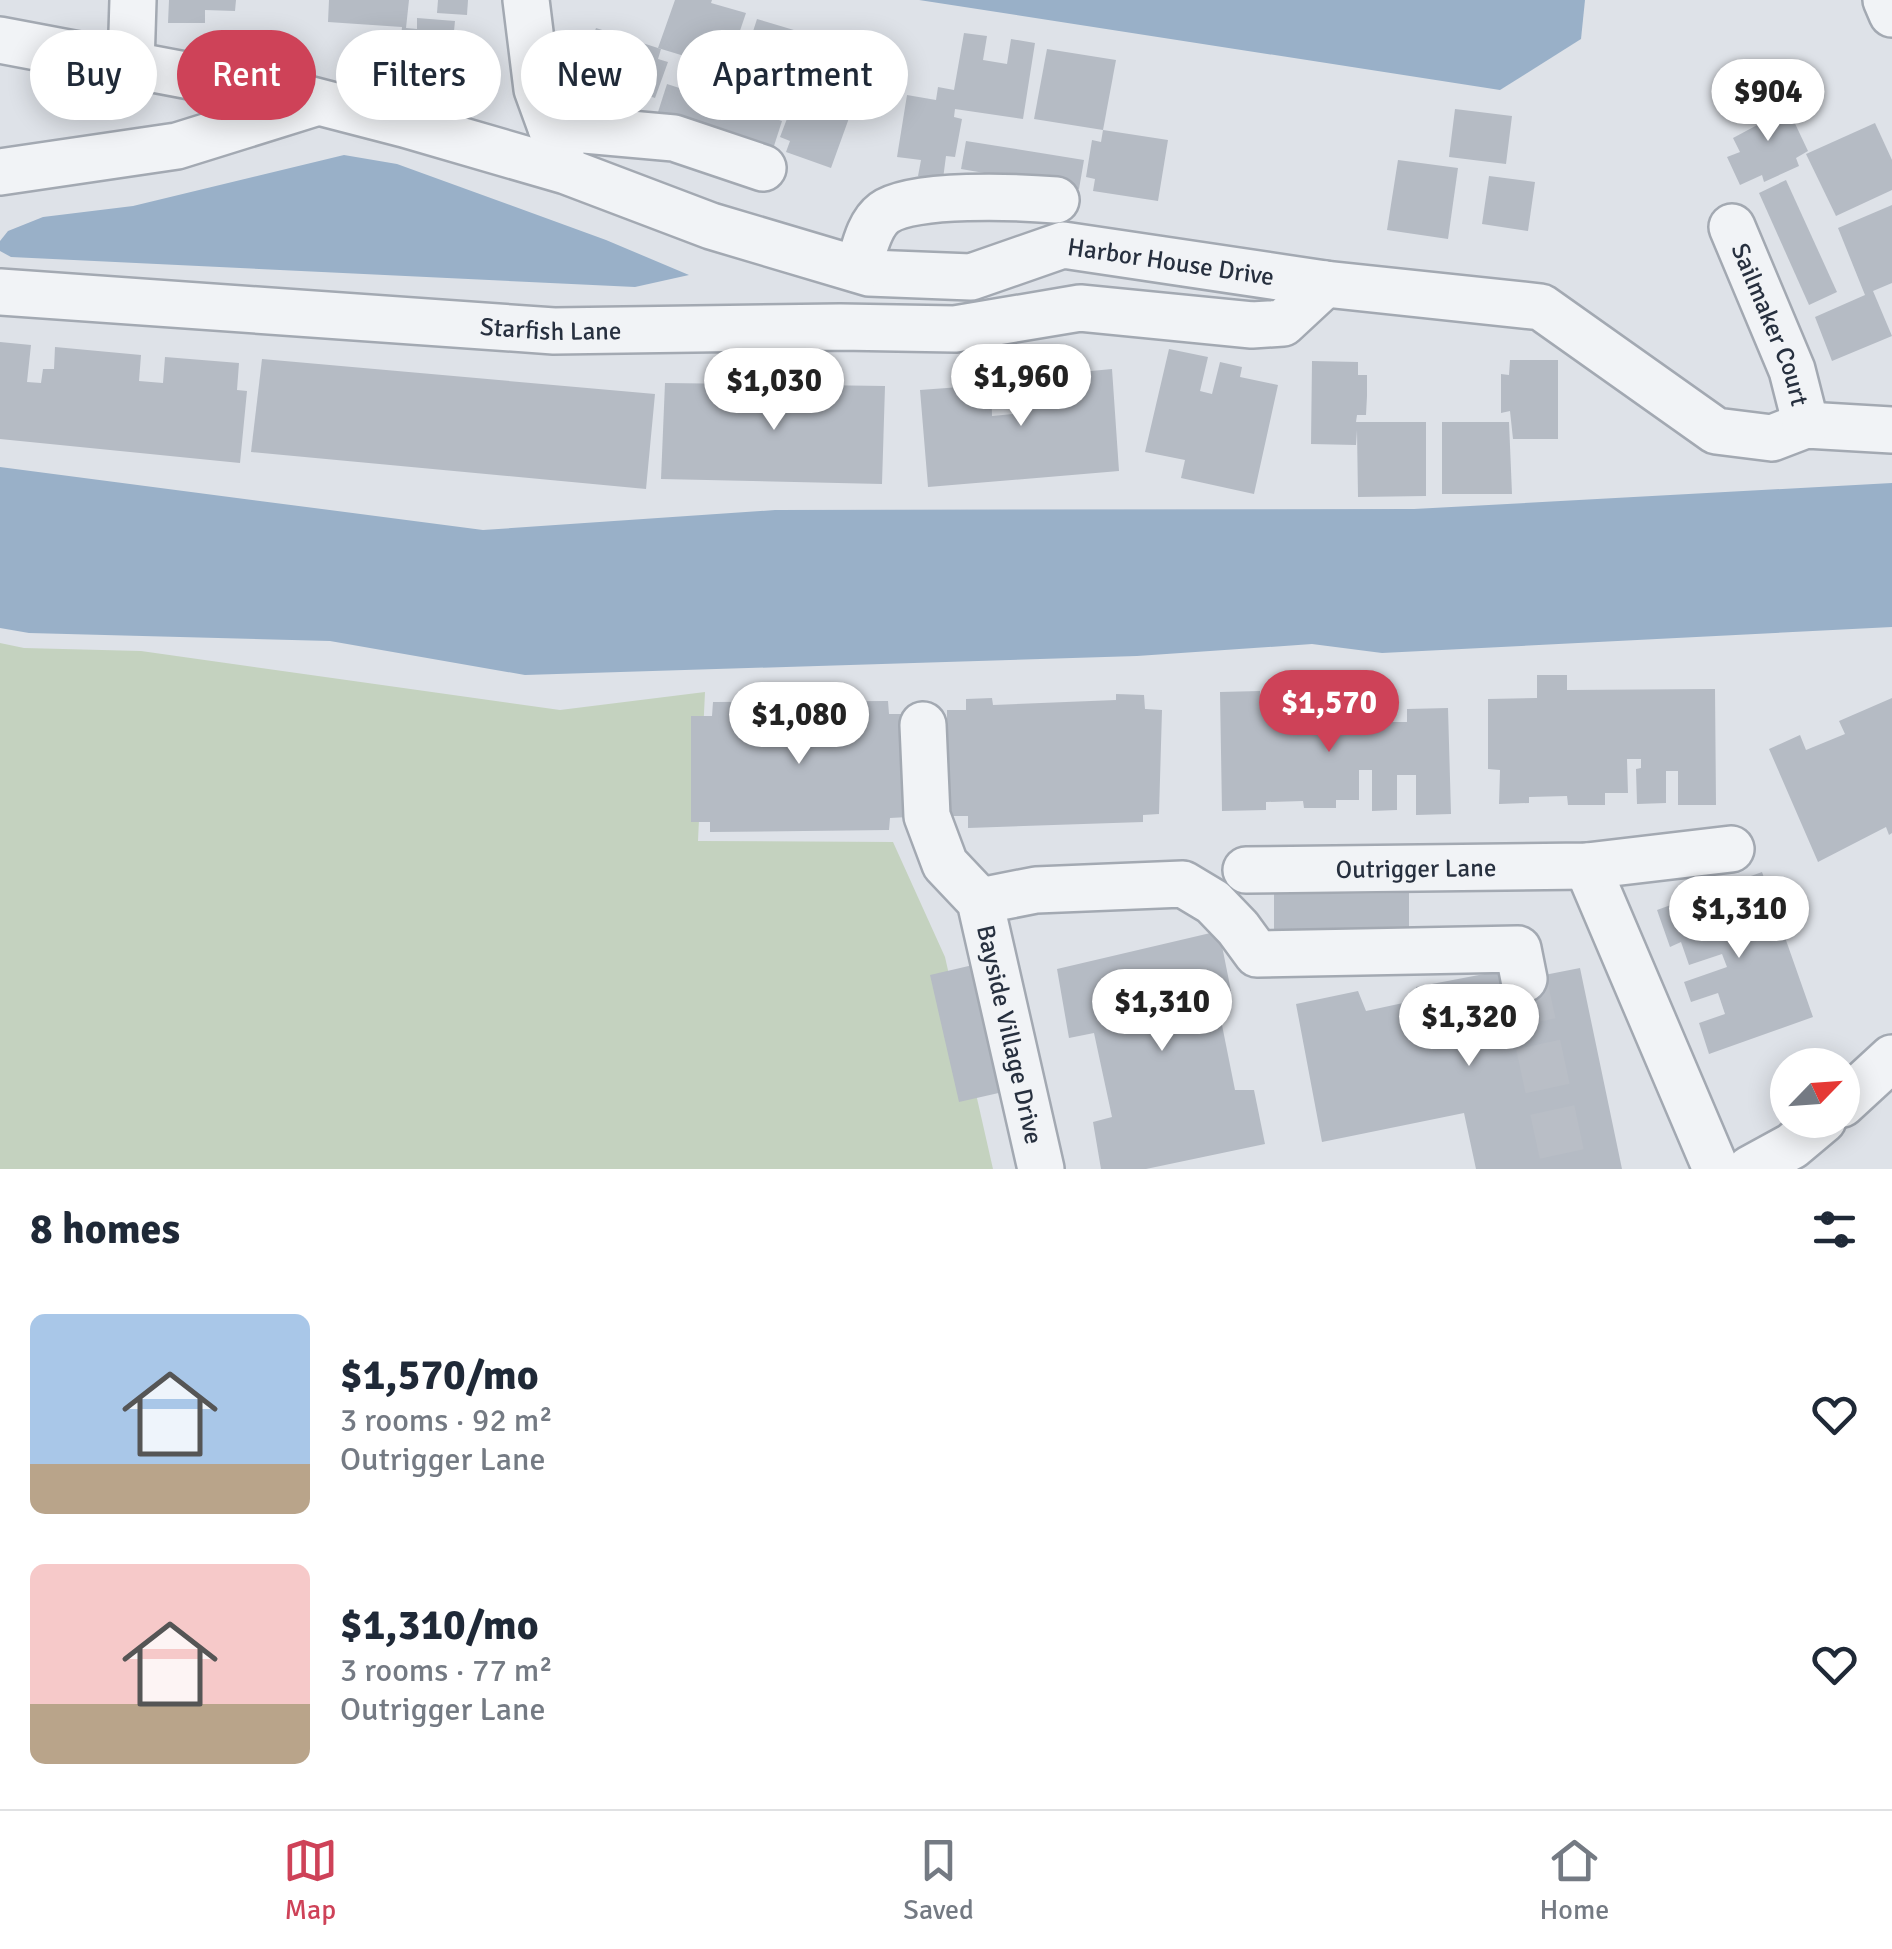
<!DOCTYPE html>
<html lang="en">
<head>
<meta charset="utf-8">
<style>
	:root { --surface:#fff; --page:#f6f6f7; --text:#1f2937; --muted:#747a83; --line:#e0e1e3; --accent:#ce4258 }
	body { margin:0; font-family:Signika,sans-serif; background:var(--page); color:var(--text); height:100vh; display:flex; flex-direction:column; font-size:38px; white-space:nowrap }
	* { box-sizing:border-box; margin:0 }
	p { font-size:32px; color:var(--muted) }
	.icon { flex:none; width:55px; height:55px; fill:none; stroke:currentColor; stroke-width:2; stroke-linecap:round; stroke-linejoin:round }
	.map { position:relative; height:1169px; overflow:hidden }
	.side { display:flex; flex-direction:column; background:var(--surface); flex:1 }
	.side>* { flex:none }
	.hud { position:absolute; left:30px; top:30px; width:1000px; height:90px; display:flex; gap:20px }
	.needle { width:65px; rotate:65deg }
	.controls { position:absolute; left:1770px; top:1048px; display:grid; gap:20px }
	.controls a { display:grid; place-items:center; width:90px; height:90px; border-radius:50%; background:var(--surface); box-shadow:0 5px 25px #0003; font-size:50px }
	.price { position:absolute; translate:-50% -85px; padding:0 22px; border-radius:35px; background:#fff; color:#222; font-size:32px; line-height:65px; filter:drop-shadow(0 2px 5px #0008) }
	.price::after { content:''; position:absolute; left:50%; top:60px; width:30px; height:22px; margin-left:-15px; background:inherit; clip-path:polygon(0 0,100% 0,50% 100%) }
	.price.on { background:var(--accent); color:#fff }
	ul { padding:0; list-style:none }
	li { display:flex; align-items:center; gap:30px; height:250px; padding:0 30px }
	li span { display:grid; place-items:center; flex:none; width:280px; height:200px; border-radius:15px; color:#555 }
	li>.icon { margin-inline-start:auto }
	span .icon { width:120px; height:120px; fill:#fffc; stroke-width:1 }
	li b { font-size:42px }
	h2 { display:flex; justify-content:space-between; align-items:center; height:120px; padding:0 30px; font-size:42px }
	.chip { padding:0 35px; border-radius:45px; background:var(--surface); box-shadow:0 5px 25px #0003; font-size:35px; line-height:90px }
	.chip.on { background:var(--accent); color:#fff }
	.dock { display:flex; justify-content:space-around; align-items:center; height:140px; border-top:2px solid var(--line); background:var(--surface); font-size:28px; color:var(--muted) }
	.dock a { display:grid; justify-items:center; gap:5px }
	.dock .on { color:var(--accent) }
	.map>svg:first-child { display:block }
	.green { fill:#c4d2bf }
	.water { fill:#99b0c8 }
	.building { fill:#b5bbc4 }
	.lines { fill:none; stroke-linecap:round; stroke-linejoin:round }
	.minor-tunnel { stroke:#b9bec6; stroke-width:45; stroke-dasharray:45 22; stroke-linecap:butt }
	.minor-casing { stroke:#a3a9b2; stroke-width:50 }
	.minor { stroke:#f1f3f6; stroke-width:45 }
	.labels { text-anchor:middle; stroke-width:10; stroke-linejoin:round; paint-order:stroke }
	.street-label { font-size:25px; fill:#27303f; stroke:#edf1f5 }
</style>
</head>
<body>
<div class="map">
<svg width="1892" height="1169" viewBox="0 0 1892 1169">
	<rect width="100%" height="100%" fill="#dee2e8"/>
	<path class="green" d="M0,643l24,5 117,3 419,59 145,-18 -7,149 195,1 52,115 48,212h-993z"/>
	<g class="water">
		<path d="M919,0h666l-4,39 -81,51z"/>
		<path d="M344,155l53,9 209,76 83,35 -54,12 -624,-30 -11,-6v-10l8,-10 35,-14 90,-11z"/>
		<path d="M0,467l483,63 292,-20 639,-1 478,-26v144l-510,26 -70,-9 -175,12 -612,19 -195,-34 -301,-8 -29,-5z"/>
	</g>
	<g class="building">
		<path d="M169,0h67l-1,11 -30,-1v13h-37z"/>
		<path d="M329,0h80l-3,28 11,1v-11l38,3 -1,10 15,1 -5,65 -68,-5 6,-65 -74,-5z"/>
		<path d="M438,0h30l-1,15 -30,-2z"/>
		<path d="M675,0h37l-1,3 35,10 -19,56 -69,-21z"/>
		<path d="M757,19l67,20 -16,52 45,16 -22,61 -45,-16 4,-11 -10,-4 13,-34 9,3 4,-10 -67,-21z"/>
		<path d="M596,28l65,21 -3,10 10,3 -13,36 -9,-3 -5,14 -65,-21z"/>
		<path d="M964,33l23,3 -4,24 24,4 4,-25 24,4 -12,76 -68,-10 -1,8 8,2 -7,38 -9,-1 -3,23 -25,-3 3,-16 -24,-3 10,-62 29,5 2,-13 16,3z"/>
		<path d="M1047,49l69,11 -13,70 -69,-11z"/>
		<path d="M667,84l115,37 -9,28 -115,-37z"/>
		<path d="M1781,94l27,57 -12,7 3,8 -35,16 -2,-7 -22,10 -13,-28 13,-5 -7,-14 28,-15 -8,-17z"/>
		<path d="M1455,109l57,7 -6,48 -57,-7z"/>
		<path d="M1875,123l17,37v30l-56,26 -30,-62z"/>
		<path d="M1103,130l65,10 -10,61 -65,-10 2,-12 -9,-2 6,-37 9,2z"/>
		<path d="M966,141l118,19 -5,29 -118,-20z"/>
		<path d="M1398,160l60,8 -10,71 -61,-9z"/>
		<path d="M1489,176l46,6 -7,49 -46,-7z"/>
		<path d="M1786,180l51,112 -28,13 -50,-112z"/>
		<path d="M1892,205v78l-19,8 19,45 -60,25 -17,-44 50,-22 -27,-67z"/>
		<path d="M0,342l31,3 -4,37 14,1 2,-14h11l1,-22 86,8 -2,26 24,2 2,-26 74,6 -2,27 10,1 -7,72 -240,-24z"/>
		<path d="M1169,349l39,8 -8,34 12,3 8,-32 22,5 -2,10 38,8 -24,109 -73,-16 4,-18 -40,-8z"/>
		<path d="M262,359l393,35 -9,95 -395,-37z"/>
		<path d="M1510,360h48v79h-45l-3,-28 -9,2v-39l8,1z"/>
		<path d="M1312,361l46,1v13h9v21l-1,19h-9l-1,7h70v74l-68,1 -1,-67 -1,15 -45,-1z"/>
		<path d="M1064,363l3,36 5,-1 -2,-25 42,-4 7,102 -191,16 -8,-97 40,-3 -1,-7 32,-3 1,39 21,-2 -2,-34 23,-2v-12z"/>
		<path d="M665,383l220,3 -3,98 -221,-5z"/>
		<path d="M1442,422h67l3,72h-70z"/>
		<path d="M1537,675h30v15l148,-1 1,116h-38v-34h-12v32l-29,1 -1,-35 5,-1v-9h-14l1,34h-23v12h-37l-1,-9 -38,1v6l-30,1 1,-34 -12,-1v-70l49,-1z"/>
		<path d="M1260,691v15l112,-3 1,19h34v-13l41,-1 3,106 -35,1v-40h-19v35l-25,1v-41h-13v30h-23v8h-32l-1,-7 -37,1v8l-44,1 -2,-119z"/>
		<path d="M1116,694l28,1 1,14 17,1 -3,104 -16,1v7l-175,6v-12h-21v-106h19v-11l26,-1 1,7 123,-5z"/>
		<path d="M1892,698v135l-3,2 -3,-8 -68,35 -49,-113 31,-14 6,15 39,-16 -6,-13z"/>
		<path d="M888,701l1,13h18l1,103 -18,1 -1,12 -179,2v-10h-19v-106h21l1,-14z"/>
		<path d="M1762,872l51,145 -104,37 -10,-31 26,-9 -7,-21 -27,9 -7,-20 43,-15 -5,-13 -33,11 -8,-23 -11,5 -13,-37z"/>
		<path d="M1409,893v45l-135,1v-45z"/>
		<path d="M1219,931l12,60 -15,4 19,95h19l11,54 -119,25h-45l-8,-47 19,-5 -18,-84 -25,5 -12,-69z"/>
		<path d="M973,965l30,127 -44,10 -29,-127z"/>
		<path d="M1580,968l42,201h-146l-12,-56 -142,29 -26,-138 62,-13 8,20 51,-11 -1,-13 84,-16 3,12z"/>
	</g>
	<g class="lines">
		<path class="minor-tunnel" d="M1524,979l41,190"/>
		<defs>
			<g id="minor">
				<path d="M526,0l11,89 24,66"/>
				<path d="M1886,0l6,14"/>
				<path id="s1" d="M0,40l296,56 108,28 162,47 145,55 158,47 102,4 92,-32 262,39 216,23 175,124 56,7 34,-13 86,5"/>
				<path d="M131,65l2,-65"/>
				<path d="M551,127l123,11 89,30"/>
				<path d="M0,172l177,-26 138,-43"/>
				<path id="s2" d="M1732,227l60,143 14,55"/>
				<path d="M858,269c6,-18 10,-44 26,-56 28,-21 136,-16 172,-13"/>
				<path id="s3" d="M0,292l554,39 286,-4 115,2 125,-21 172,17 31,-2 42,-39"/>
				<path id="s4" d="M923,725l4,91 18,48 35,37 61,268"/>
				<path d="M1587,866l129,303"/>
				<path id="s5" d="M1246,870l341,-4 144,-17"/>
				<path d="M980,901l56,-11 147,-6 30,18 25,26 19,26 261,-5 6,30"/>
				<path d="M1842,1104l50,-46"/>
				<path d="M1750,1169l42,-23 31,-26"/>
			</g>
		</defs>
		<use href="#minor" class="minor-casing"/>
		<use href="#minor" class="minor"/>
	</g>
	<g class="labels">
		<g class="street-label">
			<text dy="9" stroke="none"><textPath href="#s1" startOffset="1210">Harbor House Drive</textPath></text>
			<text dy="9" stroke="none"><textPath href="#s2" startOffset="105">Sailmaker Court</textPath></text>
			<text dy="9" stroke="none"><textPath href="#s3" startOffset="552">Starfish Lane</textPath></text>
			<text dy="9" stroke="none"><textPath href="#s5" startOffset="170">Outrigger Lane</textPath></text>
			<text dy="9" stroke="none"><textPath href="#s4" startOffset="330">Bayside Village Drive</textPath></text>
		</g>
	</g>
</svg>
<div class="controls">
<a><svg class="needle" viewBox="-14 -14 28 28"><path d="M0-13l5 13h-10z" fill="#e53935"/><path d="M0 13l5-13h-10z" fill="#747a83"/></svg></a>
</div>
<b class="price" style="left:1768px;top:144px">$904</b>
<b class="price" style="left:1021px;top:429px">$1,960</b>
<b class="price" style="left:774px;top:433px">$1,030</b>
<b class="price on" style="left:1329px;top:755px">$1,570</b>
<b class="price" style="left:799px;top:767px">$1,080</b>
<b class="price" style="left:1739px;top:961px">$1,310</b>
<b class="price" style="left:1162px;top:1054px">$1,310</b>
<b class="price" style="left:1469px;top:1069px">$1,320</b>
<div class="hud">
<a class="chip">Buy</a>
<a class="chip on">Rent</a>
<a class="chip">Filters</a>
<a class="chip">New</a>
<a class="chip">Apartment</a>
</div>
</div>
<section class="side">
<h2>8 homes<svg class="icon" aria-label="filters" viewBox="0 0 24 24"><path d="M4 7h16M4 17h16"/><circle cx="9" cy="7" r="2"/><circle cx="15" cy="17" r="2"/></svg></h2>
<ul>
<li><span style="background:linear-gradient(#a9c7e8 75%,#b9a48a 0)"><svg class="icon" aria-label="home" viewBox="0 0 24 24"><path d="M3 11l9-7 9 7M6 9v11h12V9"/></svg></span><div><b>$1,570/mo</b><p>3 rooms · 92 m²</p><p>Outrigger Lane</p></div><svg class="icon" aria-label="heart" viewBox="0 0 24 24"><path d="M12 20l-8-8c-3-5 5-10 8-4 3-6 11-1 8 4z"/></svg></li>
<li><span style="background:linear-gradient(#f6c9c9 70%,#b9a48a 0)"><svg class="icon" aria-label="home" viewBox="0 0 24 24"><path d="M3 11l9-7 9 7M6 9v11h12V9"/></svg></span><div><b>$1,310/mo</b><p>3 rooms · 77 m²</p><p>Outrigger Lane</p></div><svg class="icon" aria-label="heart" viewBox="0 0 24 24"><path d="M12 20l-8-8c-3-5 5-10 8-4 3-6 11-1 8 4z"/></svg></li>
</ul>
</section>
<nav class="dock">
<a class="on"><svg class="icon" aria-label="map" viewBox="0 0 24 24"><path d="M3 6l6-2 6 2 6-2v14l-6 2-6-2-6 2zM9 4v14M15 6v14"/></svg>Map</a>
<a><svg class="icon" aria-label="saved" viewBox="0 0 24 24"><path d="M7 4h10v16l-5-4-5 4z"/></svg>Saved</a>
<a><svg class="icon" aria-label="home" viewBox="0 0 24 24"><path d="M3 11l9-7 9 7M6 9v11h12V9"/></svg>Home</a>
</nav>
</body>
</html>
